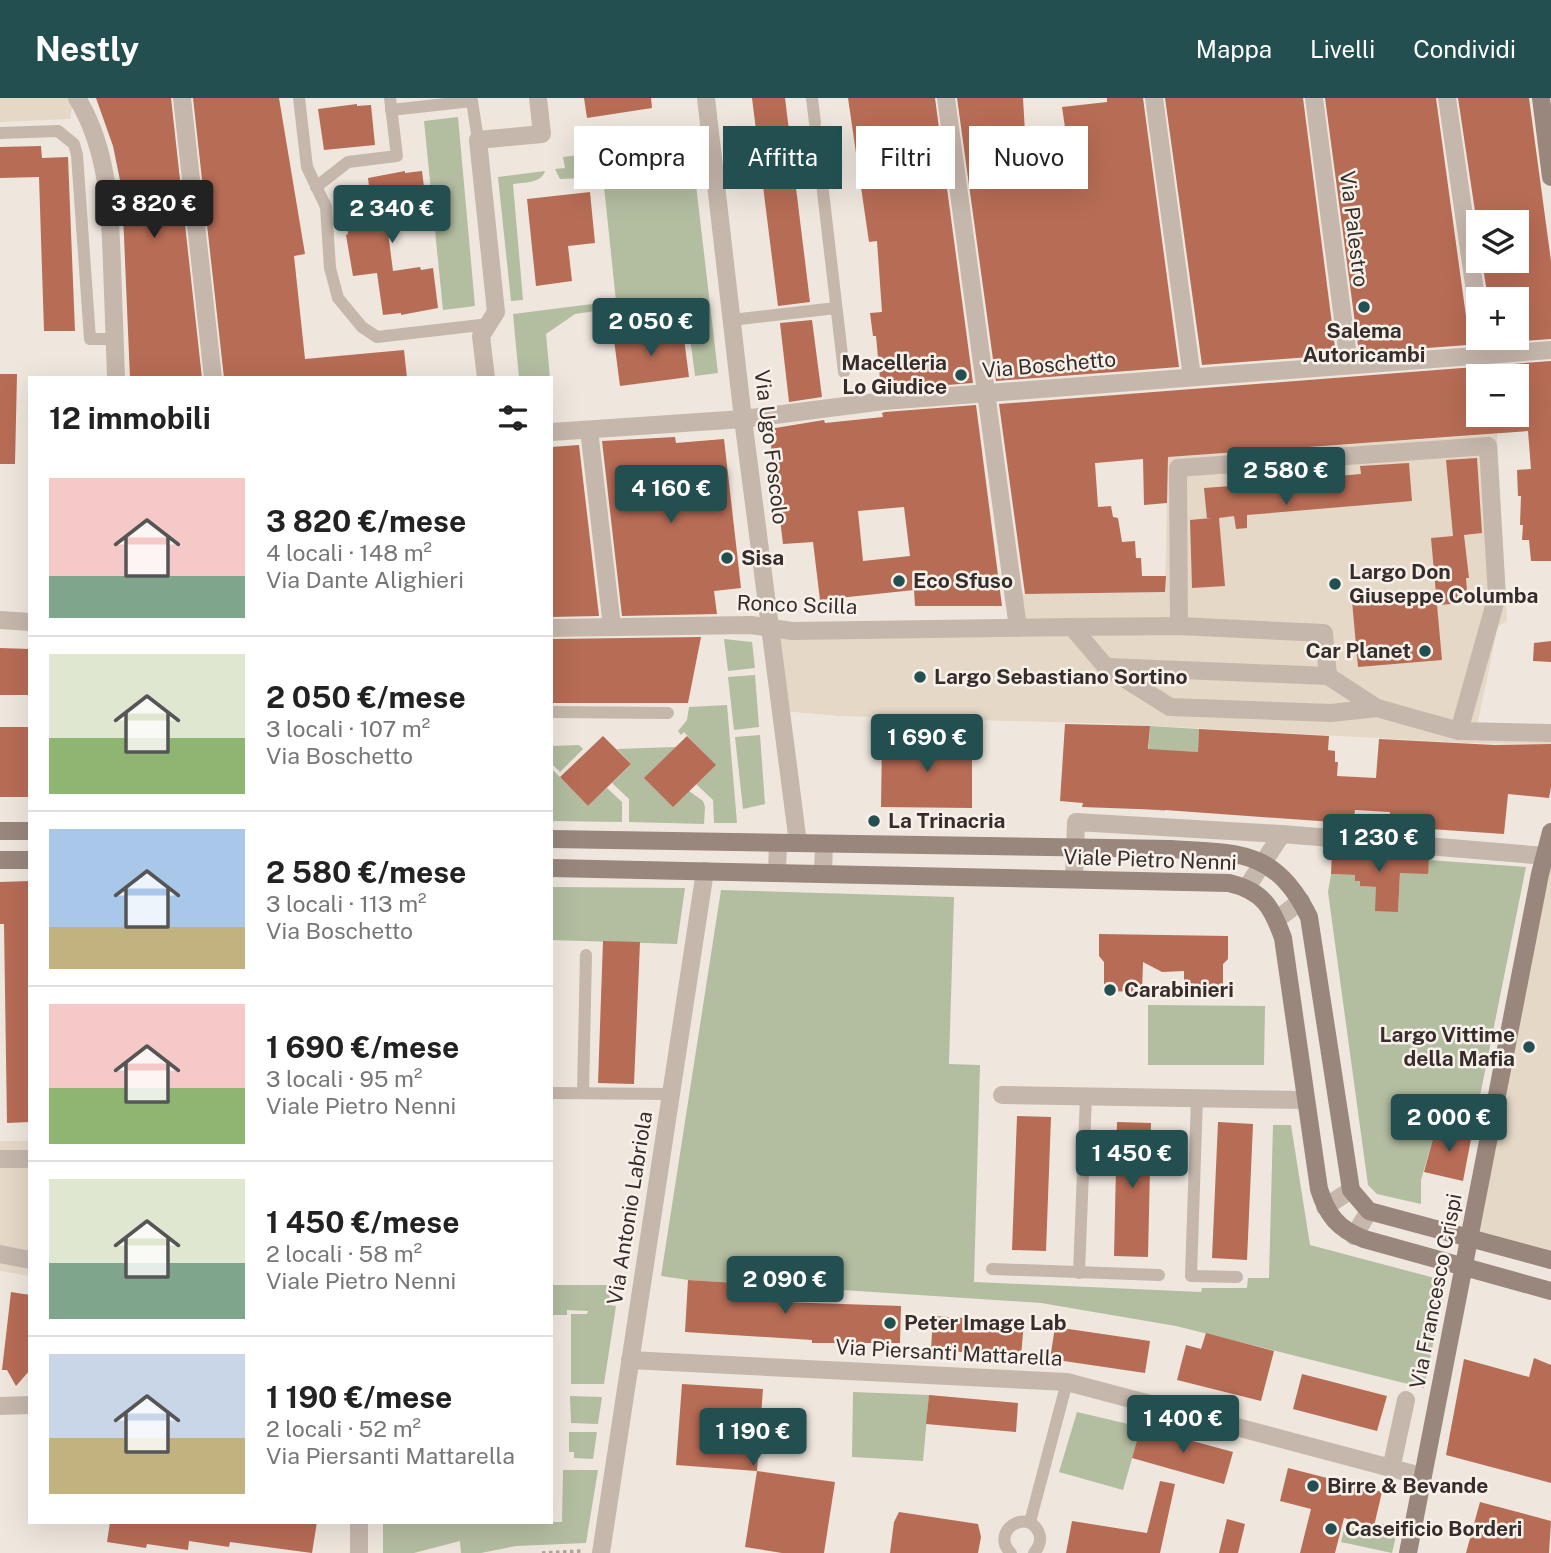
<!DOCTYPE html>
<html lang="it">
<head>
<meta charset="utf-8">
<style>
	:root { --surface:#fff; --page:#f2f2f2; --text:#222; --muted:#767676; --line:#e0e0e0; --accent:#244f51 }
	body { margin:0; font-family:"Public Sans",sans-serif; background:var(--page); color:var(--text); height:100vh; display:flex; flex-direction:column; font-size:26px; white-space:nowrap }
	* { box-sizing:border-box; margin:0 }
	p { font-size:23px; color:var(--muted) }
	.icon { flex:none; width:38px; height:38px; fill:none; stroke:currentColor; stroke-width:2; stroke-linecap:round; stroke-linejoin:round }
	.map { position:relative; flex:1; overflow:hidden }
	.sheet { position:absolute; left:28px; top:278px; width:525px; height:1148px; display:flex; flex-direction:column; background:var(--surface); border-radius:0px; box-shadow:0 7px 28px #0002 }
	.sheet>* { flex:none }
	.top-card { position:absolute; left:574px; top:28px; width:665px; height:63px; display:flex; gap:14px }
	.tools { position:absolute; left:1466px; top:112px; display:grid; gap:14px }
	.tools a { display:grid; place-items:center; width:63px; height:63px; border-radius:0px; background:var(--surface); box-shadow:0 7px 28px #0002; font-size:35px }
	.price { position:absolute; translate:-50% -60px; padding:0 16px; border-radius:7px; background:var(--accent); color:#fff; font-size:23px; line-height:46px; filter:drop-shadow(0 2px 4px #0008) }
	.price::after { content:''; position:absolute; left:50%; top:42px; width:21px; height:16px; margin-left:-10px; background:inherit; clip-path:polygon(0 0,100% 0,50% 100%) }
	.price.selected { background:#222; color:#fff }
	ul { padding:0; list-style:none }
	li { display:flex; align-items:center; gap:21px; height:175px; padding:0 21px }
	li+li { border-top:2px solid var(--line) }
	li span { display:grid; place-items:center; flex:none; width:196px; height:140px; border-radius:0px; color:#555 }
	li>.icon { margin-inline-start:auto }
	span .icon { width:84px; height:84px; fill:#fffc; stroke-width:1 }
	li b { font-size:30px }
	h2 { display:flex; justify-content:space-between; align-items:center; height:84px; padding:0 21px; font-size:30px }
	.tag { padding:0 24px; border-radius:0px; background:var(--surface); box-shadow:0 7px 28px #0002; font-size:24px; line-height:63px }
	.tag.selected { background:var(--accent); color:#fff }
	header { display:flex; align-items:center; gap:42px; box-sizing:border-box; height:98px; padding:0 35px; background:var(--accent); color:#fff }
	header strong { font-size:33px }
	nav { display:flex; gap:38px; margin-inline-start:auto; font-size:24px }
	.map>svg:first-child { display:block }
	.green { fill:#b3bda0 }
	.plaza { fill:#e5d8c7 }
	.building { fill:#b76c55; fill-rule:evenodd }
	.lines { fill:none; stroke-linecap:round; stroke-linejoin:round }
	.path { stroke:#b2a296; stroke-width:3.5; stroke-dasharray:3.5 3.5; stroke-linecap:butt }
	.lane { stroke:#c6b7ac; stroke-width:12 }
	.street { stroke:#c6b7ac; stroke-width:18 }
	.secondary { stroke:#99877d; stroke-width:18 }
	.poi-dot { fill:#244f51; stroke:#f7f1ea; stroke-width:2.5 }
	.labels { text-anchor:middle; stroke-width:5; stroke-linejoin:round; paint-order:stroke }
	.street-label { font-size:21px; fill:#352d2a; stroke:#f7f1ea }
	.poi-label { font-size:21px; font-weight:bold; fill:#352d2a; stroke:#f7f1ea; text-anchor:start }
</style>
</head>
<body>
<header>
<strong>Nestly</strong>
<nav><a>Mappa</a><a>Livelli</a><a>Condividi</a></nav>
</header>
<div class="map">
<svg width="1551" height="1455" viewBox="0 0 1551 1455">
	<rect width="100%" height="100%" fill="#efe7de"/>
	<g class="green">
		<path d="M458,19l17,189 -32,4 -19,-189z"/>
		<path d="M691,44l27,231 -23,3 -10,-78 -110,16 -29,20 4,44h-31l-6,-64 103,-13 -13,-124 -43,2 -5,-10 10,-1 -2,-11z"/>
		<path d="M545,73c-4,13 -21,11 -32,13l10,116 -12,1 -13,-124z"/>
		<path d="M724,541l28,3 3,26 -27,3z"/>
		<path d="M755,577l4,52 -25,3 -6,-53z"/>
		<path d="M727,607l10,118h-23l-1,-23 -17,-16 19,-19 -31,-33 -3,3 -3,-4 9,-11 2,-13z"/>
		<path d="M1150,628l49,3 -1,23 -28,-1 -5,60 -20,-2z"/>
		<path d="M760,637l5,69 -22,5 -8,-72z"/>
		<path d="M579,647l4,4 -23,23 -9,-9v-17z"/>
		<path d="M676,649l13,44 14,10 2,6 -1,17 -75,-2v-23l-17,-16 19,-19 -14,-15z"/>
		<path d="M551,670l37,38 19,-18 15,14v20l-71,-1z"/>
		<path d="M1429,762l97,7 -50,249 -42,-7 -3,18 5,1 -15,52v24l-44,-10 -9,-9 -40,-293 3,-18 24,1v6h5v5l16,1 22,24 2,-38z"/>
		<path d="M551,789l134,1 -8,56 -126,-4z"/>
		<path d="M721,792l233,7 -5,167 31,1 -6,217 227,10 1,-4h45l1,-10h21l4,-153h18l19,120 136,36 -22,107 -248,-62 -135,-23 -353,-23 -27,-4z"/>
		<path d="M1148,907l117,1 -1,59h-116z"/>
		<path d="M551,1187h59l-1,20 7,1 -12,78h-33v-70h16l1,-3 -21,-1v5h-16z"/>
		<path d="M853,1294l76,3 -6,66 -71,-4z"/>
		<path d="M570,1298l32,1 -4,27 -27,-1z"/>
		<path d="M1077,1314l64,15 -18,63 -64,-18z"/>
		<path d="M569,1334h28l-4,27 -19,-1v-6h-5z"/>
		<path d="M563,1372h35l-12,73 -70,3 -35,7h-20l-1,-12 -46,12h-31v-30l179,-1z"/>
		<path d="M1379,1425l19,4 -6,26 -51,-11 4,-16 31,7z"/>
	</g>
	<g class="plaza">
		<path d="M0,0h74l-4,21 -70,3z"/>
		<path d="M1497,336l10,187 -9,5 -21,100h74v18l-83,-1 -350,-19 -279,-8 -56,-5 -11,-82 245,-1 -4,-34 152,-2 3,-135z"/>
		<path d="M1551,750v412l-80,-22z"/>
		<path d="M0,1043h30v135l-30,-5z"/>
	</g>
	<g class="building">
		<path d="M96,0h75l31,280h-72l-8,-188 -9,-44z"/>
		<path d="M193,0h86l26,156 -11,2 11,103 99,-9 3,28h-183z"/>
		<path d="M584,0h67l1,10 -65,10z"/>
		<path d="M752,0h33l25,204 -32,4z"/>
		<path d="M848,0h87l38,285 -92,7 -5,-54h-3l-3,-23 12,-1 -5,-71 -8,1z"/>
		<path d="M957,0h66l3,52 42,-2 -6,-41 45,-5v-4h36l36,269 -183,14z"/>
		<path d="M1165,0h138l33,257 -134,10z"/>
		<path d="M1325,0h111l33,240h48v-39h-29l-6,-38h35v-39h-38v16l-21,-140h71l22,163v78l-192,14z"/>
		<path d="M357,6v2l14,-1 4,40 -51,5 -6,-41z"/>
		<path d="M41,48l1,12 26,-1 7,174h-31l-5,-154 -39,1v-31z"/>
		<path d="M405,73v2l17,-2 5,40 -41,6 7,54 27,-4 1,3 12,-2 5,40 -37,7v-2l-18,2 -6,-42 -24,3 -7,-41 2,-1 -1,-12 29,-4 -3,1 -5,-41z"/>
		<path d="M590,94l5,51 -27,3 4,35 -36,5 -9,-87z"/>
		<path d="M812,222l10,77 -33,5 -9,-79z"/>
		<path d="M683,233l6,46 -69,9 -6,-46z"/>
		<path d="M1551,263v200h-20l-2,-21h-7l1,-15h-3l1,-29h-3l-1,-26 14,-1 -3,-38 -360,26 -1,46 -23,2 -1,-46 -48,4 3,44 13,-1 2,11 5,1 4,24 13,-1 1,17h5l1,18h24l-1,16 -140,2 -26,-190zM1479,278h38v39h-38z"/>
		<path d="M0,276h17l-2,90h-15z"/>
		<path d="M976,307l26,201h-87l-1,-16 -94,10 -7,-58 -30,2 -14,-115 55,-9 1,3 58,-6 -1,-4 3,-1zM904,409l6,49 -47,5 -5,-50z"/>
		<path d="M675,339l1,6 48,-4 17,149 -27,3 3,23 -95,2 -20,-175z"/>
		<path d="M579,347l20,171 -48,1v-170z"/>
		<path d="M1477,360l5,75 -18,2 5,43h-3l2,25 -31,2 5,55 -84,7 -6,-66 84,-7 -5,-56 22,-2 -7,-76z"/>
		<path d="M1409,365l3,38 -165,14v13l-11,1 -2,-13 -15,2 6,68 -33,2 -2,-68 21,-2 -4,1 -3,-31 27,-2 -2,-10 17,-1 1,9 52,-4 -1,-9 17,-1v8l46,-4 -1,-8z"/>
		<path d="M701,539l-13,66h-137v-64z"/>
		<path d="M1551,543v21l-18,-1 1,-18z"/>
		<path d="M0,550l30,1v46h-30z"/>
		<path d="M1065,626l85,2 -2,23 50,3 1,-23 130,7 -1,14 7,1v11h3l-1,14 39,2 3,-39 115,6 57,-1v43l-2,11 -41,-4 -4,40 -74,-5v6l-42,-4 2,-19 -35,-2 -2,19 -21,-2 1,-5 -168,-12 -83,-3 1,-4 -23,-2z"/>
		<rect x="0" y="629" width="30" height="70"/>
		<path d="M603,638l28,28 -43,42 -28,-29z"/>
		<path d="M687,638l29,29 -43,42 -29,-29z"/>
		<path d="M972,642v68l-91,-1 1,-66z"/>
		<path d="M1332,752l20,1v3l77,4 -1,16 -28,-1 -2,39 -23,-1 1,-24 -16,-1v-5h-5v-6l-24,-1z"/>
		<path d="M30,783v241l-23,1 -3,-199h-4v-42z"/>
		<path d="M1099,836l129,2v23l-5,5v30l-39,-1v-22l-22,1 -19,-10 -1,30 -38,-1v-29l-5,-6z"/>
		<path d="M603,843l37,1 -6,142 -36,-1z"/>
		<path d="M1017,1018l34,1 -5,134 -34,-1z"/>
		<path d="M1117,1024l34,1 -3,134 -34,-1z"/>
		<path d="M1218,1024l35,2 -6,136 -35,-2z"/>
		<path d="M1436,1030l36,6 -9,47 -39,-9z"/>
		<path d="M688,1182l97,6 -1,16 117,4 -1,37h-88v-3l-127,-8z"/>
		<path d="M11,1194l19,3v75l-14,16 -9,-16h-5z"/>
		<path d="M933,1218l91,6 -3,34 -90,-6z"/>
		<path d="M1055,1229l95,14 -5,32 -95,-14z"/>
		<path d="M1206,1235l68,18 -13,50 -84,-21 9,-35 15,4z"/>
		<path d="M1534,1260l17,7v118l-105,-28 18,-96 65,18z"/>
		<path d="M1302,1276l85,22 -10,35 -84,-22z"/>
		<path d="M682,1286l81,5 -6,82 78,11 -11,71h-42l-37,-6 12,-76 -81,-6z"/>
		<path d="M929,1297l89,8 -2,29 -90,-8z"/>
		<path d="M1141,1329l92,25 -9,32 -92,-26z"/>
		<path d="M1288,1370l94,24 -8,34 -30,-8 -9,35h-35l11,-44 -31,-8z"/>
		<path d="M1160,1383l15,3 -15,69h-94l6,-32 75,12z"/>
		<path d="M1480,1404l71,19 -2,32h-83z"/>
		<path d="M899,1414l79,12 3,13 -3,16h-88l4,-31z"/>
		<path d="M1227,1421l18,5 -7,29h-19z"/>
		<path d="M110,1424h207l-5,31 -82,-11 -1,5 -40,-6 -1,9 -41,-6 -1,4 -39,-6z"/>
	</g>
	<g class="lines">
		<path class="path" d="M542,1455l40,-2"/>
		<g class="lane">
			<path d="M299,0l8,69 19,40 4,61 8,30 24,29 15,10 112,-13"/>
			<path d="M812,0l3,25"/>
			<path d="M391,12l81,-9 6,39"/>
			<path d="M0,35l58,-2 16,13 3,11 13,184h25"/>
			<path d="M820,68l24,206"/>
			<path d="M316,89l32,-25 49,-6 -7,-58"/>
			<path d="M732,222l104,-12"/>
			<path d="M551,614l117,1"/>
			<path d="M551,995l120,1"/>
			<path d="M583,995l3,-138"/>
			<path d="M1197,1000l-6,178 46,1"/>
			<path d="M992,1171l167,6"/>
			<path d="M1079,1175l7,-177"/>
			<path d="M1030,1424l37,-140"/>
			<path d="M1011,1455c-22,-21 17,-47 28,-20 3,8 0,14 -5,20"/>
		</g>
		<g class="street">
			<path d="M77,0c31,51 33,109 35,167 1,37 3,75 4,113"/>
			<path d="M182,0l31,280"/>
			<path d="M706,0l37,321 55,424"/>
			<path d="M946,0l72,530"/>
			<path d="M1154,0l38,279"/>
			<path d="M1314,0l35,267"/>
			<path d="M1447,0l32,221"/>
			<path d="M486,280l-5,-42 15,-24 -18,-172 64,-6 -4,-36"/>
			<path d="M589,332l23,196"/>
			<path d="M551,334l192,-13 141,-18 667,-51"/>
			<path d="M0,522l30,2"/>
			<path d="M1179,528l-1,-158 310,-22 9,150 -38,135"/>
			<path d="M1072,529l107,-1 145,7 4,43 -219,-9"/>
			<path d="M551,530l200,-3 41,6 280,-4 34,40 64,40 161,6 46,-5 82,23 92,2"/>
			<path d="M1328,578l49,32"/>
			<path d="M777,774l1,-29"/>
			<path d="M823,775l1,-29"/>
			<path d="M1074,781l2,-57 206,12 264,22"/>
			<path d="M1247,789l35,-53"/>
			<path d="M1276,822l25,-19"/>
			<path d="M1002,997l303,5"/>
			<path d="M0,1061h30"/>
			<path d="M1325,1109l26,-17"/>
			<path d="M1354,1138l15,-25"/>
			<path d="M0,1156l30,6"/>
			<path d="M630,1262l437,22 354,94"/>
			<path d="M0,1308l30,-1"/>
			<path d="M1391,1371l15,-69"/>
			<path d="M359,1424v31"/>
			<path d="M601,1455l104,-682"/>
		</g>
		<g class="secondary">
			<path d="M1541,0l10,79"/>
			<path d="M0,733h30"/>
			<path d="M551,741l620,10c67,4 105,0 138,68l42,273 18,21 182,49"/>
			<path d="M0,762h30"/>
			<path d="M551,770l678,15c34,8 43,24 54,55l36,251c8,26 19,40 45,50l187,52"/>
			<path d="M1408,1455l132,-679 11,-42"/>
		</g>
	</g>
	<g class="poi-dot">
		<circle cx="1364" cy="209" r="7"/>
		<circle cx="961" cy="277" r="7"/>
		<circle cx="727" cy="460" r="7"/>
		<circle cx="899" cy="483" r="7"/>
		<circle cx="1335" cy="486" r="7"/>
		<circle cx="1425" cy="553" r="7"/>
		<circle cx="920" cy="579" r="7"/>
		<circle cx="874" cy="723" r="7"/>
		<circle cx="1110" cy="892" r="7"/>
		<circle cx="1529" cy="949" r="7"/>
		<circle cx="890" cy="1225" r="7"/>
		<circle cx="1313" cy="1388" r="7"/>
		<circle cx="1331" cy="1431" r="7"/>
	</g>
	<g class="labels">
		<g class="street-label">
			<text transform="translate(1354 131) rotate(83)" y="7">Via Palestro</text>
			<text transform="translate(1049 267) rotate(-5)" y="7">Via Boschetto</text>
			<text transform="translate(771 349) rotate(83)" y="7">Via Ugo Foscolo</text>
			<text transform="translate(797 507) rotate(2)" y="7">Ronco Scilla</text>
			<text transform="translate(1150 762) rotate(2)" y="7">Viale Pietro Nenni</text>
			<text transform="translate(630 1110) rotate(-81)" y="7">Via Antonio Labriola</text>
			<text transform="translate(1436 1193) rotate(-79)" y="7">Via Francesco Crispi</text>
			<text transform="translate(949 1255) rotate(3)" y="7">Via Piersanti Mattarella</text>
		</g>
		<g class="poi-label">
			<text x="1364" y="240" text-anchor="middle">Salema<tspan x="1364" dy="24">Autoricambi</tspan></text>
			<text x="947" y="272" text-anchor="end">Macelleria<tspan x="947" dy="24">Lo Giudice</tspan></text>
			<text x="741" y="467">Sisa</text>
			<text x="1349" y="481">Largo Don<tspan x="1349" dy="24">Giuseppe Columba</tspan></text>
			<text x="913" y="490">Eco Sfuso</text>
			<text x="1411" y="560" text-anchor="end">Car Planet</text>
			<text x="934" y="586">Largo Sebastiano Sortino</text>
			<text x="888" y="730">La Trinacria</text>
			<text x="1124" y="899">Carabinieri</text>
			<text x="1515" y="944" text-anchor="end">Largo Vittime<tspan x="1515" dy="24">della Mafia</tspan></text>
			<text x="904" y="1232">Peter Image Lab</text>
			<text x="1327" y="1395">Birre &amp; Bevande</text>
			<text x="1345" y="1438">Caseificio Borderi</text>
		</g>
	</g>
</svg>
<div class="tools">
<a><svg class="icon" aria-label="layers" viewBox="0 0 24 24"><path d="M12 4l9 5-9 5-9-5zM3 14l9 5 9-5"/></svg></a>
<a>+</a>
<a>−</a>
</div>
<b class="price selected" style="left:154px;top:142px">3 820 €</b>
<b class="price" style="left:392px;top:147px">2 340 €</b>
<b class="price" style="left:651px;top:260px">2 050 €</b>
<b class="price" style="left:1286px;top:409px">2 580 €</b>
<b class="price" style="left:671px;top:427px">4 160 €</b>
<b class="price" style="left:927px;top:676px">1 690 €</b>
<b class="price" style="left:1379px;top:776px">1 230 €</b>
<b class="price" style="left:1449px;top:1056px">2 000 €</b>
<b class="price" style="left:1132px;top:1092px">1 450 €</b>
<b class="price" style="left:785px;top:1218px">2 090 €</b>
<b class="price" style="left:1183px;top:1357px">1 400 €</b>
<b class="price" style="left:753px;top:1370px">1 190 €</b>
<div class="top-card">
<a class="tag">Compra</a>
<a class="tag selected">Affitta</a>
<a class="tag">Filtri</a>
<a class="tag">Nuovo</a>
</div>
<section class="sheet">
<h2>12 immobili<svg class="icon" aria-label="filters" viewBox="0 0 24 24"><path d="M4 7h16M4 17h16"/><circle cx="9" cy="7" r="2"/><circle cx="15" cy="17" r="2"/></svg></h2>
<ul>
<li><span style="background:linear-gradient(#f6c9c9 70%,#7fa58c 0)"><svg class="icon" aria-label="home" viewBox="0 0 24 24"><path d="M3 11l9-7 9 7M6 9v11h12V9"/></svg></span><div><b>3 820 €/mese</b><p>4 locali · 148 m²</p><p>Via Dante Alighieri</p></div></li>
<li><span style="background:linear-gradient(#dfe7d0 60%,#8fb573 0)"><svg class="icon" aria-label="home" viewBox="0 0 24 24"><path d="M3 11l9-7 9 7M6 9v11h12V9"/></svg></span><div><b>2 050 €/mese</b><p>3 locali · 107 m²</p><p>Via Boschetto</p></div></li>
<li><span style="background:linear-gradient(#a9c7e8 70%,#c2b280 0)"><svg class="icon" aria-label="home" viewBox="0 0 24 24"><path d="M3 11l9-7 9 7M6 9v11h12V9"/></svg></span><div><b>2 580 €/mese</b><p>3 locali · 113 m²</p><p>Via Boschetto</p></div></li>
<li><span style="background:linear-gradient(#f6c9c9 60%,#8fb573 0)"><svg class="icon" aria-label="home" viewBox="0 0 24 24"><path d="M3 11l9-7 9 7M6 9v11h12V9"/></svg></span><div><b>1 690 €/mese</b><p>3 locali · 95 m²</p><p>Viale Pietro Nenni</p></div></li>
<li><span style="background:linear-gradient(#dfe7d0 60%,#7fa58c 0)"><svg class="icon" aria-label="home" viewBox="0 0 24 24"><path d="M3 11l9-7 9 7M6 9v11h12V9"/></svg></span><div><b>1 450 €/mese</b><p>2 locali · 58 m²</p><p>Viale Pietro Nenni</p></div></li>
<li><span style="background:linear-gradient(#c9d6e8 60%,#c2b280 0)"><svg class="icon" aria-label="home" viewBox="0 0 24 24"><path d="M3 11l9-7 9 7M6 9v11h12V9"/></svg></span><div><b>1 190 €/mese</b><p>2 locali · 52 m²</p><p>Via Piersanti Mattarella</p></div></li>
</ul>
</section>
</div>
</body>
</html>
